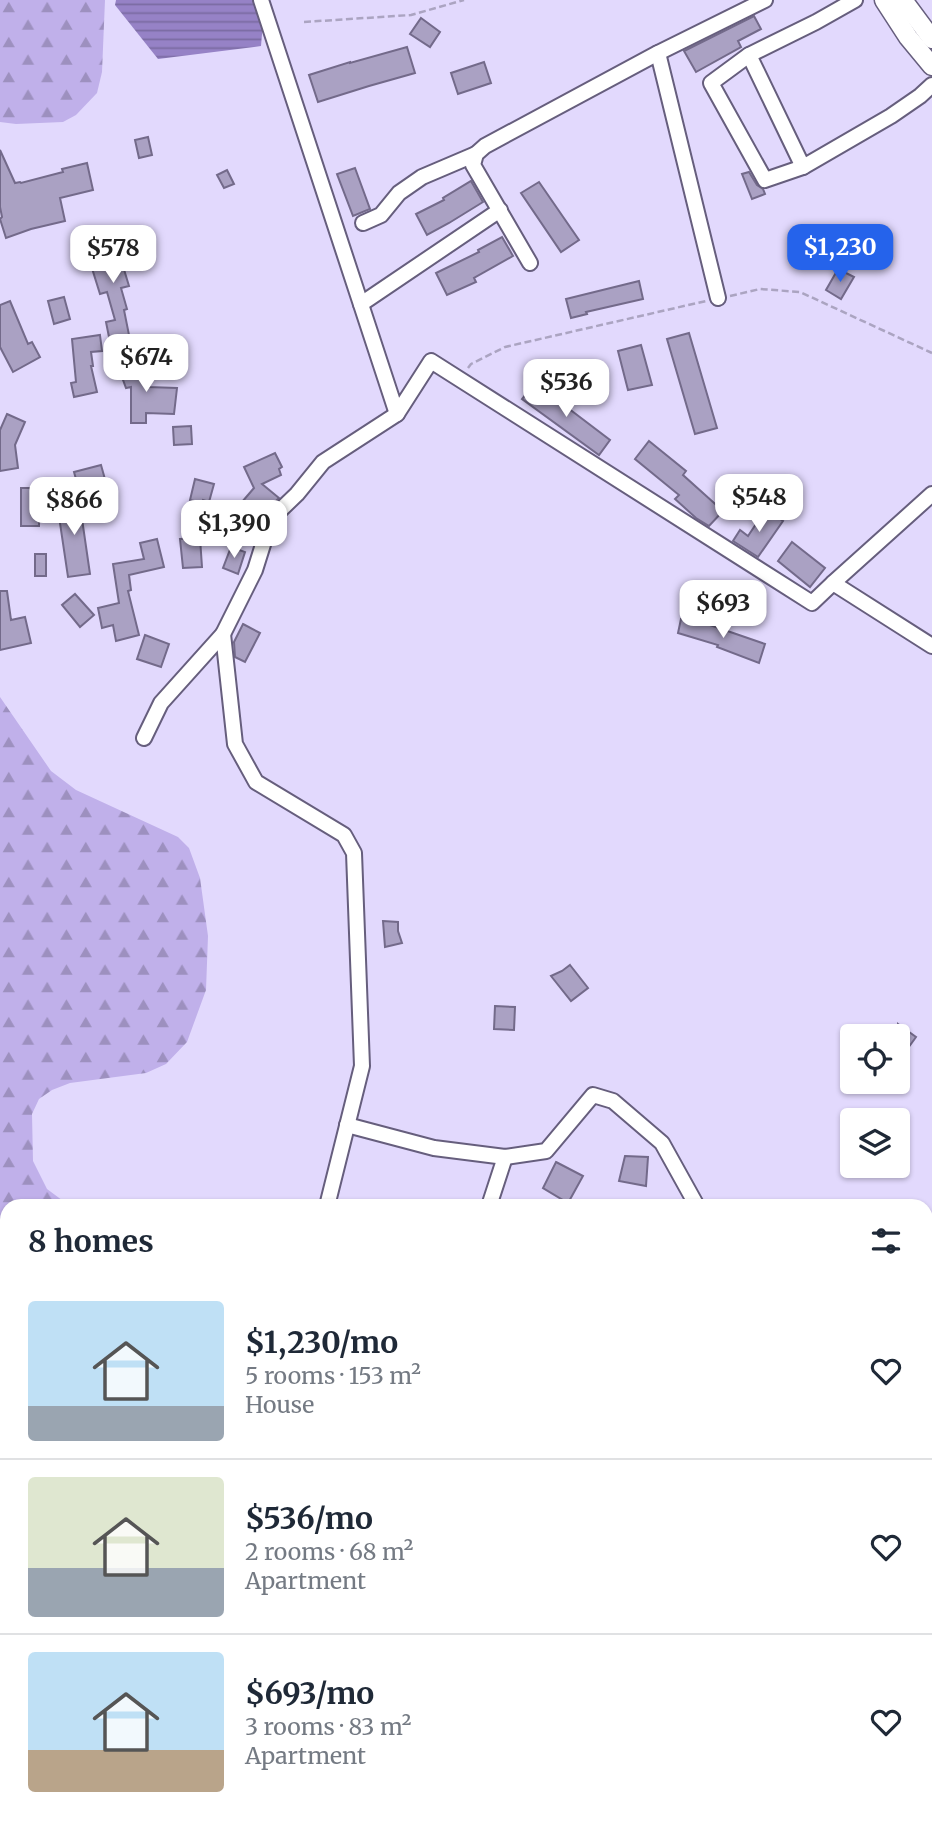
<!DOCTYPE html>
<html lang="en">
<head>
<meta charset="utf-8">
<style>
	:root { --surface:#fff; --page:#f6f6f7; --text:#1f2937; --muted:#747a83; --line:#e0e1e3; --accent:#2563eb }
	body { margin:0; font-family:Merriweather,serif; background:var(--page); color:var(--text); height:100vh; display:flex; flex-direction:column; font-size:26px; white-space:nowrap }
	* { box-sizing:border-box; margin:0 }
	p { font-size:23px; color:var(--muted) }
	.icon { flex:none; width:38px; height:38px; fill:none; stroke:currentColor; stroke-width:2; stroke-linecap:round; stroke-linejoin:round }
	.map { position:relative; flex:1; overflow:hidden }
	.details { position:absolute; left:0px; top:1199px; width:933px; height:625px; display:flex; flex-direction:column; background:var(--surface); border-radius:21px 21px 0 0; box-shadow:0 2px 5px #0004 }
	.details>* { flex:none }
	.tools { position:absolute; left:840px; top:1024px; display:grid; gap:14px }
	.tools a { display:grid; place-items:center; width:70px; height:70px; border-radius:7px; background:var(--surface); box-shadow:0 2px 5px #0004; font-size:35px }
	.price { position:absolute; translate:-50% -60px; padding:0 16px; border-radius:14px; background:#fff; color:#222; font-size:23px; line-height:46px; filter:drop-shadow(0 2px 4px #0008) }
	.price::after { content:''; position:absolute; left:50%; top:42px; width:21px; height:16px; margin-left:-10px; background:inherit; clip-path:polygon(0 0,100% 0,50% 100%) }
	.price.active { background:var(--accent); color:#fff }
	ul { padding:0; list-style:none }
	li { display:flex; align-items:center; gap:21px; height:175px; padding:0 28px }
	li+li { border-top:2px solid var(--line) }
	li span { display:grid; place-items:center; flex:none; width:196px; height:140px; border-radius:7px; color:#555 }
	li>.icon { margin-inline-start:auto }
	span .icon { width:84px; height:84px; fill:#fffc; stroke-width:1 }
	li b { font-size:30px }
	h2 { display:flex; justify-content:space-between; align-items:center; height:84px; padding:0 28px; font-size:30px }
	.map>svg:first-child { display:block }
	.forest { fill:url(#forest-firs) }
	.water { fill:url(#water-rules) }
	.building { fill:#aaa1c3; stroke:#736a8a; stroke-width:2 }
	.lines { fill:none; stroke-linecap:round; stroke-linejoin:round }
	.minor-casing { stroke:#665e7d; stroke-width:18 }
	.major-casing { stroke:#665e7d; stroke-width:21 }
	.path { stroke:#aba4c1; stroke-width:2.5; stroke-dasharray:7 3.5; stroke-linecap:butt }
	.minor { stroke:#fff; stroke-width:14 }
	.major { stroke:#fff; stroke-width:18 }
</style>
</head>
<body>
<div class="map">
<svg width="932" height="1822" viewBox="0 0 932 1822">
	<defs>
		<pattern id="forest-firs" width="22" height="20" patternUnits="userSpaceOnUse" patternTransform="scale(1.75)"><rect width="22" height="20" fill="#c0b0ea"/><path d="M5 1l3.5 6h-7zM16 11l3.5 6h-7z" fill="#9d90bf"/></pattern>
		<pattern id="water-rules" width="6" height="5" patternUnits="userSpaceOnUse" patternTransform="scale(1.75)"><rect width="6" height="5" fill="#9682c6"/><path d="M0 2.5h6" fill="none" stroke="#7b6ba2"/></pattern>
	</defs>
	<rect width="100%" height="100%" fill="#e2d9fd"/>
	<g class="forest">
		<path d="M0,0h105l-3,72 -5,21 -21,22 -13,7 -47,2 -16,-2z"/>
		<path d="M0,697l51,74 25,19 102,47 11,11 11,30 8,58 -2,54 -19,52 -21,22 -20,9 -76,10 -18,7 -13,9 -7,15 1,47 14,28 23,17h-63v610h680l4,6h-691z"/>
	</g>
	<path class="water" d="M116,0h139l8,22 -2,24 -103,13 -43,-54z"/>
	<g class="building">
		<path d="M754,16l7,13 -23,12 3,6 -45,25 -12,-21z"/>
		<path d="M421,18l19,14 -10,15 -20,-13z"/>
		<path d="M407,47l8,26 -46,13 -51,16 -9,-27 41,-13v1z"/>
		<path d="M484,62l7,21 -33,11 -7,-21z"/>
		<path d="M148,137l4,18 -13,3 -4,-18z"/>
		<path d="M0,150l15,33 5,-1 1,1 42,-11 -1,-3 25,-6 6,27 -33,8 5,23 -34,8 -25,9 -6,-19 2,-2 -2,-10z"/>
		<path d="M355,168l15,41 -17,7 -16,-42z"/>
		<path d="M227,170l7,14 -10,4 -7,-13z"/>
		<path d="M749,172l8,13 6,4 2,5 -13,5 -10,-25z"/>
		<path d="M471,181l12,21 -34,21 -22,12 -11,-21 28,-14 -1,-2z"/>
		<path d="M539,182l40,58 -18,12 -40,-59z"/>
		<path d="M115,232l7,19 -3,2 10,33 -8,2 6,21 -3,1 6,30 -8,2 -1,-2 -11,2 -4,-20 9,-2 -8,-28 -7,2 -9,-29 8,-3 -3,-9 7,-3 -5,-12z"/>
		<path d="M502,237l11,19 -39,22 2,4 -29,13 -11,-22 43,-21 -1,-2z"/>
		<path d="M838,269l16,8 -13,22 -15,-9z"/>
		<path d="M639,281l4,18 -57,13 1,2 -16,4 -5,-19z"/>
		<path d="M64,297l6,22 -16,5 -6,-23z"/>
		<path d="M10,301l18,43 4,-2 8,15 -27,15 -13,-25v-42z"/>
		<path d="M689,333l28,95 -22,6 -28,-95z"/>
		<path d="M100,335l2,16 -11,1 2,14h-2l6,26 -23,5 -3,-14 5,-1 -4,-43z"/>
		<path d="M641,345l11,40 -24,5 -10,-39z"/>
		<path d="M139,359l9,28 29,1 -3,26 -28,-1v10h-15v-36l-5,1 -8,-22z"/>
		<path d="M535,383l75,57 -11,15 -77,-56z"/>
		<path d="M7,414l18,8 -10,23 3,23 -18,3v-41z"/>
		<path d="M191,426l1,18 -18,1 -1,-18z"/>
		<path d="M649,441l37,30 -3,4 40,36 -14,15 -13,-8 -21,-19 4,-4 -44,-36z"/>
		<path d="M275,453l7,14 -3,2 2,6 -19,9 17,14 -15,14 -3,6 -19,-16 12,-14 -10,-21z"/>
		<path d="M101,465l7,25 -27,7 -7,-25z"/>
		<path d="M195,479l19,5 -5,18 -6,-2 -1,3 -12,-3z"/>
		<path d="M21,488h19l-1,38h-18z"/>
		<path d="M83,500l2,19h-3l8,55 -22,3 -11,-74z"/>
		<path d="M766,509l17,12 -25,36 -25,-16 7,-11 8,6z"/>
		<path d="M200,538l2,29 -19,1 -3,-29z"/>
		<path d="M157,539l7,28 -35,8 2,15 -3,1 11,44 -23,6 -3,-16 -11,3 -4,-20 21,-5 -6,-39 31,-5 -4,-16z"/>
		<path d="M792,542l33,26 -15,19 -32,-26z"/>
		<path d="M231,547l14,5 -7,22 -15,-6z"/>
		<rect x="35" y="554" width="11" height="22"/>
		<path d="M0,591h7l4,29 14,-3 6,26 -31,7z"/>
		<path d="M75,594l19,21 -14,12 -18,-22z"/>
		<path d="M681,619l29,6 55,19 -6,19 -42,-16 1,-2 -40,-12z"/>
		<path d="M243,624l17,9 -15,29 -10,-5 -1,-15z"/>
		<path d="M145,635l24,9 -8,23 -24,-8z"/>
		<path d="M383,921l15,1v9l4,12 -17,4z"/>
		<path d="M570,965l18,23 -17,13 -20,-25 11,-5z"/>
		<path d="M495,1006l20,1 -1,23 -20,-1z"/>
		<path d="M898,1024l18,13 -18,25z"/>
		<path d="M625,1156l23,1 -2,29 -27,-5z"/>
		<path d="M556,1162l27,14 -15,27 -25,-15z"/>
	</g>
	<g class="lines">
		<defs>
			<g id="minor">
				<path d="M261,0l136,414 34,-53 381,242 21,-20 99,63"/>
				<path d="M855,0l-39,22 -67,33 -38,28 54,97 38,-13 88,-51 29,-20 12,-11"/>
				<path d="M658,53l60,245"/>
				<path d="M749,55l54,112"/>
				<path d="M363,223l18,-8 18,-22 23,-16 54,-23"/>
				<path d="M530,263l-57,-98 3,-11 9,-8 173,-93 107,-53"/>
				<path d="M361,304l139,-94"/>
				<path d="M833,583l99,-89"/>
				<path d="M223,634l12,110 21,38 88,53 10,18 8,213 -35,140"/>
				<path d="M144,738l17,-35 62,-69 32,-64 16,-51 26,-25 26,-32 74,-48"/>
				<path d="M347,1125l87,23 71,9 41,-6 47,-56 20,6 49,42 35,63"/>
				<path d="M489,1206l16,-49"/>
				<path d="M926,1571l6,10"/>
				<path d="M770,1816l2,6"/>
				<path d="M903,1816l2,6"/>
			</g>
			<g id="major">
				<path d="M884,0l24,37 24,29"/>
				<path d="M903,0l29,39"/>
			</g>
		</defs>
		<use href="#minor" class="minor-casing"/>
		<use href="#major" class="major-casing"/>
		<g class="path">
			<path d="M304,22l107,-7 53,-15"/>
			<path d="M730,296l30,-7 40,3 132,61"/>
			<path d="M468,368l3,-4 34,-17 201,-46"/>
		</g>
		<use href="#minor" class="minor"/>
		<use href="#major" class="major"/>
	</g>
</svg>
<div class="tools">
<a><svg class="icon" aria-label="locate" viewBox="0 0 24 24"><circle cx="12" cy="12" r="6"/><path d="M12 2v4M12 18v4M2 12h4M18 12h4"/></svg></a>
<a><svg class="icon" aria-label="layers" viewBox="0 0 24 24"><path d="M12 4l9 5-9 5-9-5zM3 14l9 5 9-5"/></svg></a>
</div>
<b class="price active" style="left:840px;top:284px">$1,230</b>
<b class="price" style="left:113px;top:285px">$578</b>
<b class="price" style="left:146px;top:394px">$674</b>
<b class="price" style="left:566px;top:419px">$536</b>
<b class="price" style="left:759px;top:534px">$548</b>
<b class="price" style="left:74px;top:537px">$866</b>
<b class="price" style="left:234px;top:560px">$1,390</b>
<b class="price" style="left:723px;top:640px">$693</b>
<section class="details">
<h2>8 homes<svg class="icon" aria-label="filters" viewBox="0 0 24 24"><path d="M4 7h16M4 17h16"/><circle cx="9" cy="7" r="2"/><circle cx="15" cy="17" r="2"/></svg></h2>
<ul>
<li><span style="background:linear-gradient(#bfe0f5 75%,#9aa5b1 0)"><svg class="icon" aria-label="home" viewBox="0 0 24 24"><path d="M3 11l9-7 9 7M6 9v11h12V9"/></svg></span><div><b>$1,230/mo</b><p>5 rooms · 153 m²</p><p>House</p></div><svg class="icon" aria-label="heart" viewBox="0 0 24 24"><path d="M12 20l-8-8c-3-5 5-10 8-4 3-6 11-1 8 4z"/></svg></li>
<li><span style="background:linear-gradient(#dfe7d0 65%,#9aa5b1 0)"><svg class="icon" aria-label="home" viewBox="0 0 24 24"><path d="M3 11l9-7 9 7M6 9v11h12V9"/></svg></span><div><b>$536/mo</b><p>2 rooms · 68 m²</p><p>Apartment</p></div><svg class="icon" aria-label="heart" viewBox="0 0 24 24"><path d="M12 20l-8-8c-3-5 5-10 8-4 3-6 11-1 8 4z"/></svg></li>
<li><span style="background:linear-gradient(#bfe0f5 70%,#b9a48a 0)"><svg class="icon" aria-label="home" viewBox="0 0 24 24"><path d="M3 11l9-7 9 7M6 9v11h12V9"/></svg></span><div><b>$693/mo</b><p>3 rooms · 83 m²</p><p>Apartment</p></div><svg class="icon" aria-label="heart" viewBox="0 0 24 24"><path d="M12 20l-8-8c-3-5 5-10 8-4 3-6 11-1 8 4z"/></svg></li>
</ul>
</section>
</div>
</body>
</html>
